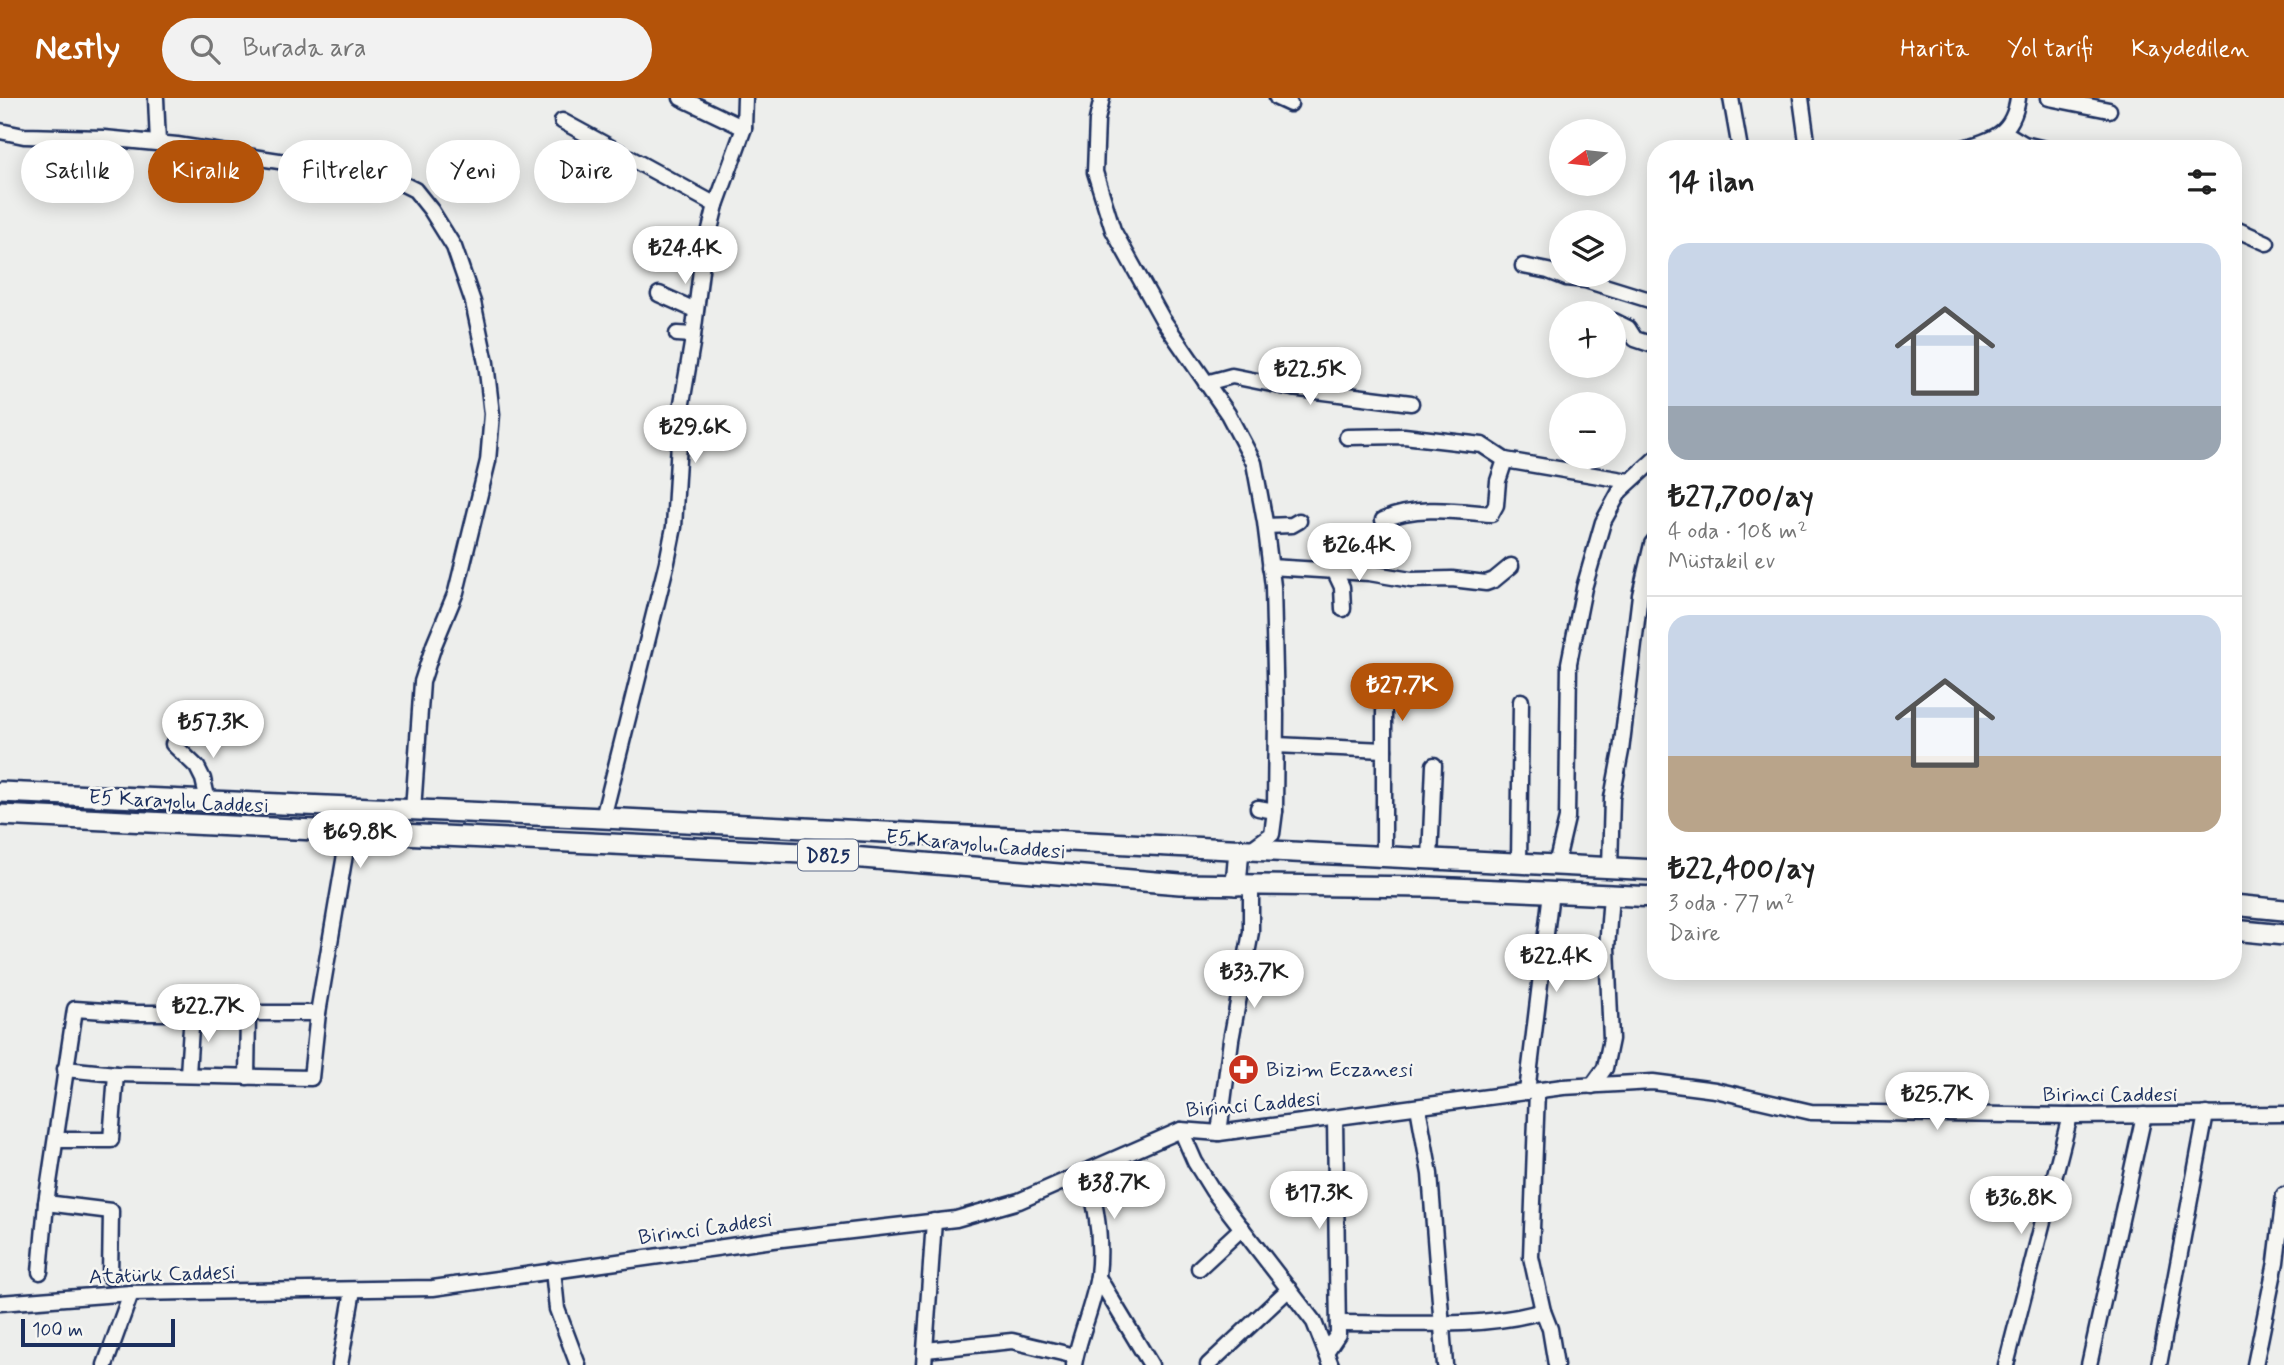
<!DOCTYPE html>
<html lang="tr">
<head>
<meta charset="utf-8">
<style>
	:root { --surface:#fff; --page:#f2f2f2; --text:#222; --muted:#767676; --line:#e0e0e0; --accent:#b45309 }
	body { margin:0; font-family:Mynerve,sans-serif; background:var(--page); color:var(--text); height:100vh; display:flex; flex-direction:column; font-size:26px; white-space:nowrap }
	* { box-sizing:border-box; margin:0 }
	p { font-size:23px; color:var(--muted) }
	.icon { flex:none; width:38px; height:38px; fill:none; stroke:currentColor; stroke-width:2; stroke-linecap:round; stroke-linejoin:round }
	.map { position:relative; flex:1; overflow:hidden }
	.side { position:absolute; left:1647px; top:42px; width:595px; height:840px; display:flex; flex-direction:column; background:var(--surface); border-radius:28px; box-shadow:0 4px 18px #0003 }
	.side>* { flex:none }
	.top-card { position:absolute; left:21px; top:42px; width:665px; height:63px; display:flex; gap:14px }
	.needle { width:46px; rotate:255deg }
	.buttons { position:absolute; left:1549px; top:21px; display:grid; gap:14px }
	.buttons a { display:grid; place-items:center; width:77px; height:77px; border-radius:50%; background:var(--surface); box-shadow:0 4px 18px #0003; font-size:35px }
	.scale { position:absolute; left:21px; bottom:18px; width:154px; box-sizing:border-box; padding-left:7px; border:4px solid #1b2f5e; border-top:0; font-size:19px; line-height:24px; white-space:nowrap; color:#1b2f5e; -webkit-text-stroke:5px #f6f6f2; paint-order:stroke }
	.price { position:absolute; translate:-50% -60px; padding:0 16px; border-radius:24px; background:#fff; color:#222; font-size:23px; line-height:46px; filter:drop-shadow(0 2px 4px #0008) }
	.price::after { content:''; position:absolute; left:50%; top:42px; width:21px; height:16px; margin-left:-10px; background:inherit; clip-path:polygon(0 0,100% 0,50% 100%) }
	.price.active { background:var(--accent); color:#fff }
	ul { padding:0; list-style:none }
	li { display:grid; align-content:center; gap:14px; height:371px; padding:0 21px }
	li+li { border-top:2px solid var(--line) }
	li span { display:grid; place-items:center; height:217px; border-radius:21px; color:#555 }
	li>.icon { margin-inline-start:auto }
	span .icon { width:126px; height:126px; fill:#fffc; stroke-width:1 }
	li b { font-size:30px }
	h2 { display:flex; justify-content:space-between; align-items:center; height:84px; padding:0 21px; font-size:30px }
	.chip { padding:0 24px; border-radius:32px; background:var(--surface); box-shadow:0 4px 18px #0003; font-size:24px; line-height:63px }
	.chip.active { background:var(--accent); color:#fff }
	header { display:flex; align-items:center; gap:42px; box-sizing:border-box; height:98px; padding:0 35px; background:var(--accent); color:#fff }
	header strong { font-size:33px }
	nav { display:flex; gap:38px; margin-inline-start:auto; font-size:24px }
	.search { width:490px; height:63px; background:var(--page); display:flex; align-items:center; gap:18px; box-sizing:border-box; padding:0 24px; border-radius:38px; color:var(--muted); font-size:26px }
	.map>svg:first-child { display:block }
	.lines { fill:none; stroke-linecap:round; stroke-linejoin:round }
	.minor-casing { stroke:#1b2f5e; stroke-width:19 }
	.highway-casing { stroke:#1b2f5e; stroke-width:24 }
	.minor { stroke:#f6f6f2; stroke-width:14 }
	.highway { stroke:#f6f6f2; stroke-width:19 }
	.labels { text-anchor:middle; stroke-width:5; stroke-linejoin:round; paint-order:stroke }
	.shield { fill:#f6f6f2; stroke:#5d6b8a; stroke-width:2 }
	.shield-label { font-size:19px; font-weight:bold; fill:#1b2f5e }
	.street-label { font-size:21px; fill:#1b2f5e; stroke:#f6f6f2 }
	.poi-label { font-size:21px; fill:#1b2f5e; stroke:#f6f6f2; text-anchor:start }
</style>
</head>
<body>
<header>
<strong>Nestly</strong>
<div class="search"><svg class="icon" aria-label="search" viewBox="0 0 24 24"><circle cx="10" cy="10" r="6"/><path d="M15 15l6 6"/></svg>Burada ara</div>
<nav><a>Harita</a><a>Yol tarifi</a><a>Kaydedilen</a></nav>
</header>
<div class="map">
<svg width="2284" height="1267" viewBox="0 0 2284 1267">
	<rect width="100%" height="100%" fill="#edeeec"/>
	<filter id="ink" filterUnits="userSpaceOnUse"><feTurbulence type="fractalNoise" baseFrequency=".0143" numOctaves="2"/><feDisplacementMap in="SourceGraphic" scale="14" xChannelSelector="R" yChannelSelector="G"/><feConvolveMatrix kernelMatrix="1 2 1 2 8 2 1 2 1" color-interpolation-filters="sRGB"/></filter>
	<g filter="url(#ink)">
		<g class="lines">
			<defs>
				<g id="minor">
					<path d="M156,0l2,45"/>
					<path d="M681,0l63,30"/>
					<path d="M1102,0l-5,22 -2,52 18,58 50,90 65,94 26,49 11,59 8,64 3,129 -1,96 -3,23 -22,16"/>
					<path d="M1277,0l13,6"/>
					<path d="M1731,0l9,51"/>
					<path d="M1801,0l7,51"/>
					<path d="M2049,0l60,12"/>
					<path d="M562,23l154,84"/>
					<path d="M0,33l24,5 80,2 73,7 102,16 87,10 25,7 24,12 16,20 23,37 19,55 13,61 6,51 -4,47 -32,131 -22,53 -12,37 -9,128"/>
					<path d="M2004,34l20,12 21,5"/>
					<path d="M1960,51c32,-9 53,-14 58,-51"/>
					<path d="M2233,130l34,15"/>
					<path d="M1523,168l25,5 18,7 19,2 71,22"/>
					<path d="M659,196l36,16"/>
					<path d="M1614,223l14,7 7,11 21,7"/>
					<path d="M677,236l16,1"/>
					<path d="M1206,285l26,-7 60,12 119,15"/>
					<path d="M1347,339l57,-1 78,9 23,15 124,21"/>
					<path d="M1383,422c32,-15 73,-9 108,-6l5,-9 2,-24 7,-21"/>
					<path d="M1266,428l26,-1 7,-4"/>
					<path d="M1270,469l99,6 42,7 41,-1 34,4 8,-3 17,-14"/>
					<path d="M1334,472l8,17 1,22"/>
					<path d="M1384,599v53"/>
					<path d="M173,646l24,23 6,12 5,22"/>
					<path d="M1276,647l108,5v106"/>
					<path d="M1258,710l17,3"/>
					<path d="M603,720l64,-256 7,-35 7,-118 11,-65 10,-82 14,-57 28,-77 1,-30"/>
					<path d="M1430,761l4,-94"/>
					<path d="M1519,766l2,-163"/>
					<path d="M1556,767l11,-47 2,-155 15,-75 19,-66 17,-31 36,-33"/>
					<path d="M1610,769l2,-69 9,-47 19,-156 12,-51 4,-5"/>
					<path d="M65,971l51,5 195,4 7,-65 31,-182"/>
					<path d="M188,976l4,-62"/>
					<path d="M247,979l1,-63"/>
					<path d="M1592,988l13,-18 6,-29 -4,-91 4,-53"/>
					<path d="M1537,993l-6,166 12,54 7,18 6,36"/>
					<path d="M1527,994l24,-200"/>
					<path d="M1418,1009l12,67 15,191"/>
					<path d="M1181,1032l14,32 18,29 101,131 17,43"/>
					<path d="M1219,1035l12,-93 20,-108v-47"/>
					<path d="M57,1042h54l5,-66"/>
					<path d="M46,1105l65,8 -1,66"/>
					<path d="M1199,1170l43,-40"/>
					<path d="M553,1172l4,39 21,56"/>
					<path d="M40,1174l6,-69 29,-194 60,4h183"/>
					<path d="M1098,1179l53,88"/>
					<path d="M0,1205l131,-10 302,-5 340,-48 183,-21 63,-18 162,-71 38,3 344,-46 90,-5 62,8 96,22 259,4 214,-2"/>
					<path d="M1338,1225c64,0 145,6 205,-12"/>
					<path d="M926,1252l86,-9 63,15"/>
					<path d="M1326,1254l12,-18 -3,-216"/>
					<path d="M105,1267l26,-72"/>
					<path d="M340,1267l13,-75"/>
					<path d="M924,1267l10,-144"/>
					<path d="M1074,1267c5,-30 20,-60 24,-90 4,-34 -2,-72 -12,-104"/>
					<path d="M1208,1267l81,-76"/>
					<path d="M2006,1267l64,-249"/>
					<path d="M2089,1267l55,-250"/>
					<path d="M2159,1267l47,-251"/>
					<path d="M2255,1267l21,-103 8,-67"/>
				</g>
				<g id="highway">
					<path d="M0,694l603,26 1053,52"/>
					<path d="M0,717l802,38 378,31 250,3 226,10"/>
					<path d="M1236,787l3,-36"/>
					<path d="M2233,807l51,5"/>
					<path d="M2233,832l51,5"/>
				</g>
			</defs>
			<use href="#minor" class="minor-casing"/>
			<use href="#highway" class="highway-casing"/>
			<use href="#minor" class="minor"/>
			<use href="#highway" class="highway"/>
		</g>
	</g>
	<defs>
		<symbol id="pharmacy-disc" viewBox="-11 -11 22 22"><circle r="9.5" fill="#c8321e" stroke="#f6f6f2"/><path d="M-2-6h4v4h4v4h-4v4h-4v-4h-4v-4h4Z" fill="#fff"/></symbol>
	</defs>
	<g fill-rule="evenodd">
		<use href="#pharmacy-disc" x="1226" y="954" width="35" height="35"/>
	</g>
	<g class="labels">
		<rect class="shield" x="798" y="741.5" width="60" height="31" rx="5"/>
		<g class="shield-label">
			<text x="828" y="764">D825</text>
		</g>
		<g class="street-label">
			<text transform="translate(179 703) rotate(3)" y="7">E5 Karayolu Caddesi</text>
			<text transform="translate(976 746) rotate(5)" y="7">E5 Karayolu Caddesi</text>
			<text x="2110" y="1003">Birinci Caddesi</text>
			<text transform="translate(1253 1006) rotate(-5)" y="7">Birinci Caddesi</text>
			<text transform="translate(705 1130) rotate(-8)" y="7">Birinci Caddesi</text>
			<text transform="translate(162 1176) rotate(-2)" y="7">Atatürk Caddesi</text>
		</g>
		<g class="poi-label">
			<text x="1266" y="978">Bizim Eczanesi</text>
		</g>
	</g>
</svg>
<div class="buttons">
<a><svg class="needle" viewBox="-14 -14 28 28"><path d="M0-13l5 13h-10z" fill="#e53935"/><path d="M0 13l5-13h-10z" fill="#767676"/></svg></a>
<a><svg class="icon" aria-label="layers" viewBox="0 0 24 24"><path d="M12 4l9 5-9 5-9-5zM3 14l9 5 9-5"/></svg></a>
<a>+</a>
<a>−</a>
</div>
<div class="scale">100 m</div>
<b class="price" style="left:685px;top:188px">₺24.4K</b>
<b class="price" style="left:1310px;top:309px">₺22.5K</b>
<b class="price" style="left:695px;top:367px">₺29.6K</b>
<b class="price" style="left:1359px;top:485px">₺26.4K</b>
<b class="price active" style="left:1402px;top:625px">₺27.7K</b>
<b class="price" style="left:213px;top:662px">₺57.3K</b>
<b class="price" style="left:360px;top:772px">₺69.8K</b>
<b class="price" style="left:1556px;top:896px">₺22.4K</b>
<b class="price" style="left:1254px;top:912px">₺33.7K</b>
<b class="price" style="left:208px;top:946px">₺22.7K</b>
<b class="price" style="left:1937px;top:1034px">₺25.7K</b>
<b class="price" style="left:1114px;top:1123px">₺38.7K</b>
<b class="price" style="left:1319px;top:1133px">₺17.3K</b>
<b class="price" style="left:2021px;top:1138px">₺36.8K</b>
<div class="top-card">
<a class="chip">Satılık</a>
<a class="chip active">Kiralık</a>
<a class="chip">Filtreler</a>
<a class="chip">Yeni</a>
<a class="chip">Daire</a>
</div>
<section class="side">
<h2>14 ilan<svg class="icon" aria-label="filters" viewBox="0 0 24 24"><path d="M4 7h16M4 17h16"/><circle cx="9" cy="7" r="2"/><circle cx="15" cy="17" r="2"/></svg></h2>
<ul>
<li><span style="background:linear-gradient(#c9d6e8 75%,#9aa5b1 0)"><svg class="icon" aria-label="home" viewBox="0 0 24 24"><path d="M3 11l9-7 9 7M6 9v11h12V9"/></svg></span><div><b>₺27,700/ay</b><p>4 oda · 108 m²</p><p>Müstakil ev</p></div></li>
<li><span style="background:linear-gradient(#c9d6e8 65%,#b9a48a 0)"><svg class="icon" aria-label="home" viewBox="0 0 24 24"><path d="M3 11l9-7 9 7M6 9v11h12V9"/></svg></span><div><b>₺22,400/ay</b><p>3 oda · 77 m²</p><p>Daire</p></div></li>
</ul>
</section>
</div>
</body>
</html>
